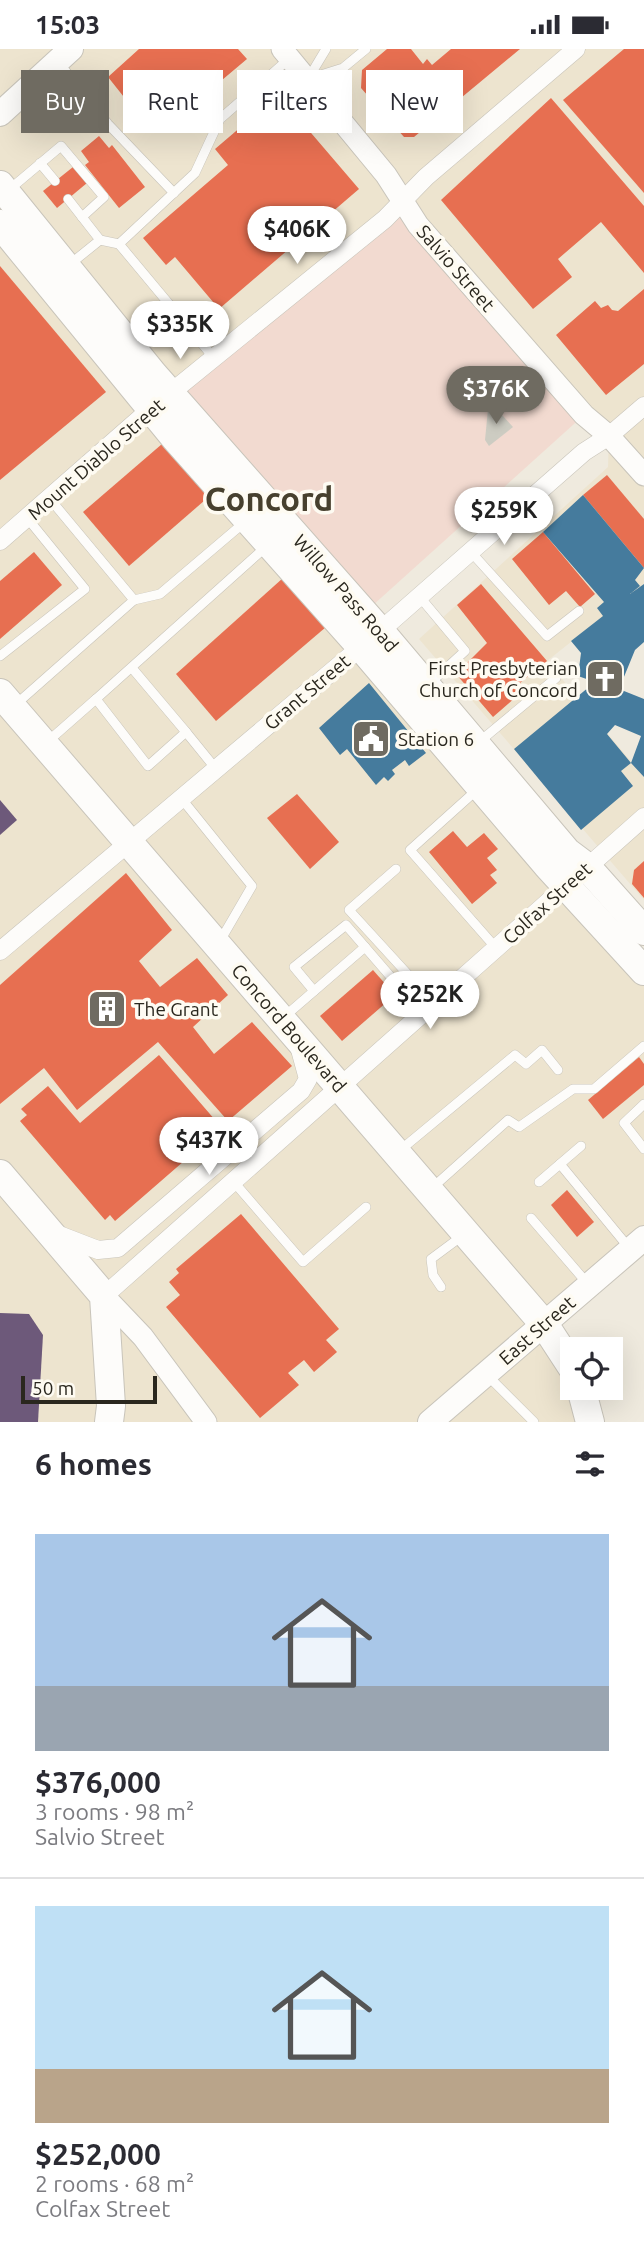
<!DOCTYPE html>
<html lang="en">
<head>
<meta charset="utf-8">
<style>
	:root { --surface:#fff; --page:#f2f2f3; --text:#2b2b33; --muted:#7c7c81; --line:#e1e1e2; --accent:#6f6b61 }
	body { margin:0; font-family:Ubuntu,sans-serif; background:var(--page); color:var(--text); height:100vh; display:flex; flex-direction:column; font-size:26px; white-space:nowrap }
	* { box-sizing:border-box; margin:0 }
	p { font-size:23px; color:var(--muted) }
	.icon { flex:none; width:38px; height:38px; fill:none; stroke:currentColor; stroke-width:2; stroke-linecap:round; stroke-linejoin:round }
	.map { position:relative; height:1373px; overflow:hidden }
	.panel { display:flex; flex-direction:column; background:var(--surface); flex:1 }
	.panel>* { flex:none }
	.hud { position:absolute; left:21px; top:21px; width:602px; height:63px; display:flex; gap:14px }
	.fabs { position:absolute; left:560px; top:1288px; display:grid; gap:14px }
	.fabs a { display:grid; place-items:center; width:63px; height:63px; border-radius:0px; background:var(--surface); box-shadow:0 7px 28px #0002; font-size:35px }
	.scale { position:absolute; left:21px; bottom:18px; width:136px; box-sizing:border-box; padding-left:7px; border:4px solid #2a271e; border-top:0; font-size:19px; line-height:24px; white-space:nowrap; color:#2a271e; -webkit-text-stroke:5px #fefbf2; paint-order:stroke }
	.price { position:absolute; translate:-50% -60px; padding:0 16px; border-radius:24px; background:#fff; color:#222; font-size:23px; line-height:46px; filter:drop-shadow(0 2px 4px #0008) }
	.price::after { content:''; position:absolute; left:50%; top:42px; width:21px; height:16px; margin-left:-10px; background:inherit; clip-path:polygon(0 0,100% 0,50% 100%) }
	.price.current { background:var(--accent); color:#fff }
	ul { padding:0; list-style:none }
	li { display:grid; align-content:center; gap:14px; height:371px; padding:0 35px }
	li+li { border-top:2px solid var(--line) }
	li span { display:grid; place-items:center; height:217px; border-radius:0px; color:#555 }
	li>.icon { margin-inline-start:auto }
	span .icon { width:126px; height:126px; fill:#fffc; stroke-width:1 }
	li b { font-size:30px }
	h2 { display:flex; justify-content:space-between; align-items:center; height:84px; padding:0 35px; font-size:30px }
	.pill { padding:0 24px; border-radius:0px; background:var(--surface); box-shadow:0 7px 28px #0002; font-size:24px; line-height:63px }
	.pill.current { background:var(--accent); color:#fff }
	.status { display:flex; justify-content:space-between; align-items:center; height:49px; padding:0 35px; background:var(--surface); direction:ltr }
	.status svg { height:19px; fill:currentColor }
	.map>svg:first-child { display:block }
	.built { fill:#ede4cf }
	.green { fill:#f2dad0 }
	.shops { fill:#e76f51 }
	.offices { fill:#6d597a }
	.public { fill:#457b9d }
	.building { fill:#cdccc2 }
	.lines { fill:none; stroke-linecap:round; stroke-linejoin:round }
	.service-casing { stroke:#c8c4ba; stroke-width:10 }
	.minor-casing { stroke:#c8c4ba; stroke-width:19 }
	.tertiary-casing { stroke:#c8c4ba; stroke-width:23 }
	.secondary-casing { stroke:#c8c4ba; stroke-width:26 }
	.primary-casing { stroke:#c8c4ba; stroke-width:30 }
	.service { stroke:#fdfcfa; stroke-width:9 }
	.minor { stroke:#fdfcfa; stroke-width:18 }
	.tertiary { stroke:#fdfcfa; stroke-width:21 }
	.secondary { stroke:#fdfcfa; stroke-width:24 }
	.primary { stroke:#fdfcfa; stroke-width:28 }
	.labels { text-anchor:middle; stroke-width:7; stroke-linejoin:round; paint-order:stroke }
	.street-label { font-size:19px; fill:#2a271e; stroke:#fefbf2 }
	.poi-label { font-size:19px; fill:#2a271e; stroke:#fefbf2; text-anchor:start }
	.town-label { font-size:33px; font-weight:bold; fill:#47402e; stroke:#fefbf2 }
</style>
</head>
<body>
<div class="status"><b>15:03</b><svg viewBox="0 0 49 12"><path d="M0 12V9h3v3zM5 12V6h3v6zM10 12V3h3v9zM15 12V0h3v12zM26 1h20v11H26zM47 4h2v5h-2z"/></svg></div>
<div class="map">
<svg width="644" height="1373" viewBox="0 0 644 1373">
	<rect width="100%" height="100%" fill="#efeade"/>
	<g class="built">
		<path d="M0,0h644v535l-97,77 97,116v123l-225,-261 189,-172 1,-31 -25,-21 -413,-22 -171,-208z"/>
		<path d="M0,175l644,747v267l-100,86 46,98h-590z"/>
	</g>
	<path class="green" d="M404,151l180,215 -212,191 -201,-213z"/>
	<g class="shops">
		<path d="M139,0h99l9,10 -63,53 -21,-25 4,6 -28,23 -31,-39z"/>
		<path d="M387,0h24l12,15 4,-5 5,6 19,-16h69l-106,88h-10l-43,-49 1,-18z"/>
		<path d="M624,0h20v144l-81,-93z"/>
		<path d="M551,49l93,108v67l-43,-51 -43,37 14,18 -39,32 -92,-109z"/>
		<path d="M269,54l19,3 71,83 -140,120 -44,-52 -9,8 -23,-27 85,-73 -13,-16z"/>
		<path d="M99,87l10,12 3,-3 33,42 -26,21 -34,-43 4,-3 -8,-11z"/>
		<path d="M73,118l14,16 -30,25 -14,-17z"/>
		<path d="M0,217l106,126 -106,88z"/>
		<path d="M644,240v75l-38,31 -50,-60 39,-34 6,7 7,-3 4,5 6,1z"/>
		<path d="M162,395l50,50 -83,72 -46,-54z"/>
		<path d="M607,426l37,44v49l-61,-73z"/>
		<path d="M543,483l52,62 -15,13 -14,-16 -17,14 -37,-46z"/>
		<path d="M34,503l28,33 -62,54v-58z"/>
		<path d="M283,529l43,49 -110,94 -40,-47z"/>
		<path d="M481,535l66,77 -27,22 5,6 -32,28 -37,-43 31,-31 -30,-38z"/>
		<path d="M297,745l42,48 -29,27 -43,-51z"/>
		<path d="M453,782l14,16 17,-14 14,16 -11,9 10,12 -7,5 7,8 -25,21 -43,-52z"/>
		<path d="M644,812v37l-12,-14 2,-14z"/>
		<path d="M126,824l46,57 -33,31 21,26 37,-29 31,37 -35,32 21,27 38,-32 40,44 -64,55 -70,-79 -81,68 -33,-42 -44,36v-119z"/>
		<path d="M373,921l22,25 -53,46 -22,-25z"/>
		<path d="M159,1006l63,73 -107,93 -5,-6 -5,5 -85,-99 7,-6 -6,-6 27,-23 32,37z"/>
		<path d="M639,1008l5,7v21l-41,34 -15,-19z"/>
		<path d="M567,1141l27,32 -17,15 -26,-32z"/>
		<path d="M241,1165l98,115 -13,11 11,12 -23,20 -10,-12 -16,13 11,12 -39,33 -94,-111 14,-12 -11,-13 10,-9 -3,-4z"/>
	</g>
	<g class="offices">
		<path d="M0,751l17,20 -17,15z"/>
		<path d="M0,1264l29,1 14,21 -5,87h-38z"/>
	</g>
	<g class="public">
		<path d="M583,446l61,73 -9,12 5,6 -10,8 14,-10v58l-9,8 -16,39 25,10v78l-13,-14 10,-27 -26,-11 -8,9 24,29 -10,8 12,15 -52,44 -67,-81 81,-67 -17,-6 3,-23 -10,-12 32,-25 -6,-8 7,-6 -61,-70z"/>
		<path d="M369,634l57,70 -17,13 -4,-6 -13,10 3,4 -7,7 -4,-4 -8,8 -29,-36 -7,6 -21,-27z"/>
	</g>
	<path class="building" d="M493,356l20,22 -24,19 -4,-6 3,-31z"/>
	<g class="lines">
		<defs>
			<g id="service">
				<path d="M326,0l-18,30 35,-11 23,-19"/>
				<path d="M59,14l49,61 66,69"/>
				<path d="M40,114l15,18"/>
				<path d="M10,140l51,-43 43,51 -22,20"/>
				<path d="M68,150l32,41 -31,25"/>
				<path d="M100,191l19,4 95,114"/>
				<path d="M119,195l76,-71 25,-54 70,-61"/>
				<path d="M50,450l84,101 26,-6 86,-73"/>
				<path d="M470,502l77,85 32,-25"/>
				<path d="M419,547l46,55 -36,33"/>
				<path d="M0,607l85,-67 -57,-70"/>
				<path d="M132,619l54,64 -38,34 -52,-67 172,-154"/>
				<path d="M14,657l120,-106"/>
				<path d="M186,683l30,37"/>
				<path d="M479,693l77,-64"/>
				<path d="M46,694l50,-44"/>
				<path d="M479,739l-69,62 86,98"/>
				<path d="M181,749l71,88 -32,55"/>
				<path d="M396,820l-47,41 85,93"/>
				<path d="M314,942l-20,-24 52,-42 76,88"/>
				<path d="M284,968l81,-70"/>
				<path d="M644,1055l-20,19 20,26"/>
				<path d="M398,1103l117,-97 11,9 16,-14 16,20"/>
				<path d="M560,1115l70,85"/>
				<path d="M233,1132l70,81 63,-55"/>
				<path d="M539,1133l42,-36"/>
				<path d="M432,1139l76,-68 11,7 54,-38h21l50,-43"/>
				<path d="M531,1169l56,65"/>
				<path d="M441,1238l-8,-12 -2,-16 31,-23"/>
				<path d="M487,1326l47,47"/>
			</g>
			<g id="minor">
				<path d="M0,492l152,-133 233,-189 41,-42 150,-128"/>
				<path d="M0,902l380,-320 204,-179 25,-16 35,-30"/>
				<path d="M54,1184l44,17 20,-2 183,-157 7,-12 -9,-33"/>
				<path d="M104,1247l540,-479"/>
			</g>
			<g id="tertiary">
				<path d="M282,0l104,126 32,50 166,190 25,21 35,39"/>
				<path d="M104,1247l39,41 63,85"/>
			</g>
			<g id="secondary">
				<path d="M0,65l71,-65"/>
				<path d="M430,1373l214,-184"/>
			</g>
			<g id="primary">
				<path d="M0,136l153,189 227,257 187,221 20,15 57,64"/>
				<path d="M0,175l175,214 186,209 186,218 97,106"/>
				<path d="M0,644l544,631 28,43"/>
				<path d="M0,1125l104,122 7,110 -2,16"/>
				<path d="M581,1339l9,34"/>
			</g>
		</defs>
		<use href="#service" class="service-casing"/>
		<use href="#minor" class="minor-casing"/>
		<use href="#tertiary" class="tertiary-casing"/>
		<use href="#secondary" class="secondary-casing"/>
		<use href="#primary" class="primary-casing"/>
		<use href="#service" class="service"/>
		<use href="#minor" class="minor"/>
		<use href="#tertiary" class="tertiary"/>
		<use href="#secondary" class="secondary"/>
		<use href="#primary" class="primary"/>
	</g>
	<defs>
		<symbol id="church-square" viewBox="-11 -11 22 22"><rect x="-9" y="-9" width="18" height="18" rx="4" fill="#6f6b61" stroke="#fefbf2"/><path d="M-1.2-6h2.4v3.5h3.3v2.4h-3.3V6h-2.4V-.1h-3.3v-2.4h3.3Z" fill="#fff"/></symbol>
		<symbol id="civic-square" viewBox="-11 -11 22 22"><rect x="-9" y="-9" width="18" height="18" rx="4" fill="#6f6b61" stroke="#fefbf2"/><path d="M-.6-6.5H3V-4.5H.6V-3L4-1V1h2V6H-6V1h2V-1L-.6-3ZM-1.2 2.5V6h2.4V2.5Z" fill="#fff"/></symbol>
		<symbol id="building-square" viewBox="-11 -11 22 22"><rect x="-9" y="-9" width="18" height="18" rx="4" fill="#6f6b61" stroke="#fefbf2"/><path d="M-4-6H4V6H1V3H-1V6H-4ZM-2.5-4.3h1.7v1.8h-1.7ZM.8-4.3h1.7v1.8H.8ZM-2.5-1h1.7V.8h-1.7ZM.8-1h1.7V.8H.8Z" fill="#fff"/></symbol>
	</defs>
	<g fill-rule="evenodd">
		<use href="#church-square" x="583" y="608" width="44" height="44"/>
		<use href="#civic-square" x="349" y="668" width="44" height="44"/>
		<use href="#building-square" x="85" y="938" width="44" height="44"/>
	</g>
	<g class="labels">
		<g class="street-label">
			<text transform="translate(456 219) rotate(49)" y="7">Salvio Street</text>
			<text transform="translate(96 410) rotate(-41)" y="7">Mount Diablo Street</text>
			<text transform="translate(346 544) rotate(49)" y="7">Willow Pass Road</text>
			<text transform="translate(307 643) rotate(-40)" y="7">Grant Street</text>
			<text transform="translate(547 854) rotate(-42)" y="7">Colfax Street</text>
			<text transform="translate(289 979) rotate(49)" y="7">Concord Boulevard</text>
			<text transform="translate(537 1281) rotate(-41)" y="7">East Street</text>
		</g>
		<g class="poi-label">
			<text x="578" y="626" text-anchor="end">First Presbyterian<tspan x="578" dy="22">Church of Concord</tspan></text>
			<text x="398" y="697">Station 6</text>
			<text x="134" y="967">The Grant</text>
		</g>
		<g class="town-label">
			<text x="269" y="462">Concord</text>
		</g>
	</g>
</svg>
<div class="fabs">
<a><svg class="icon" aria-label="locate" viewBox="0 0 24 24"><circle cx="12" cy="12" r="6"/><path d="M12 2v4M12 18v4M2 12h4M18 12h4"/></svg></a>
</div>
<div class="scale">50 m</div>
<b class="price" style="left:297px;top:217px">$406K</b>
<b class="price" style="left:180px;top:312px">$335K</b>
<b class="price current" style="left:496px;top:377px">$376K</b>
<b class="price" style="left:504px;top:498px">$259K</b>
<b class="price" style="left:430px;top:982px">$252K</b>
<b class="price" style="left:209px;top:1128px">$437K</b>
<div class="hud">
<a class="pill current">Buy</a>
<a class="pill">Rent</a>
<a class="pill">Filters</a>
<a class="pill">New</a>
</div>
</div>
<section class="panel">
<h2>6 homes<svg class="icon" aria-label="filters" viewBox="0 0 24 24"><path d="M4 7h16M4 17h16"/><circle cx="9" cy="7" r="2"/><circle cx="15" cy="17" r="2"/></svg></h2>
<ul>
<li><span style="background:linear-gradient(#a9c7e8 70%,#9aa5b1 0)"><svg class="icon" aria-label="home" viewBox="0 0 24 24"><path d="M3 11l9-7 9 7M6 9v11h12V9"/></svg></span><div><b>$376,000</b><p>3 rooms · 98 m²</p><p>Salvio Street</p></div></li>
<li><span style="background:linear-gradient(#bfe0f5 75%,#b9a48a 0)"><svg class="icon" aria-label="home" viewBox="0 0 24 24"><path d="M3 11l9-7 9 7M6 9v11h12V9"/></svg></span><div><b>$252,000</b><p>2 rooms · 68 m²</p><p>Colfax Street</p></div></li>
</ul>
</section>
</body>
</html>
